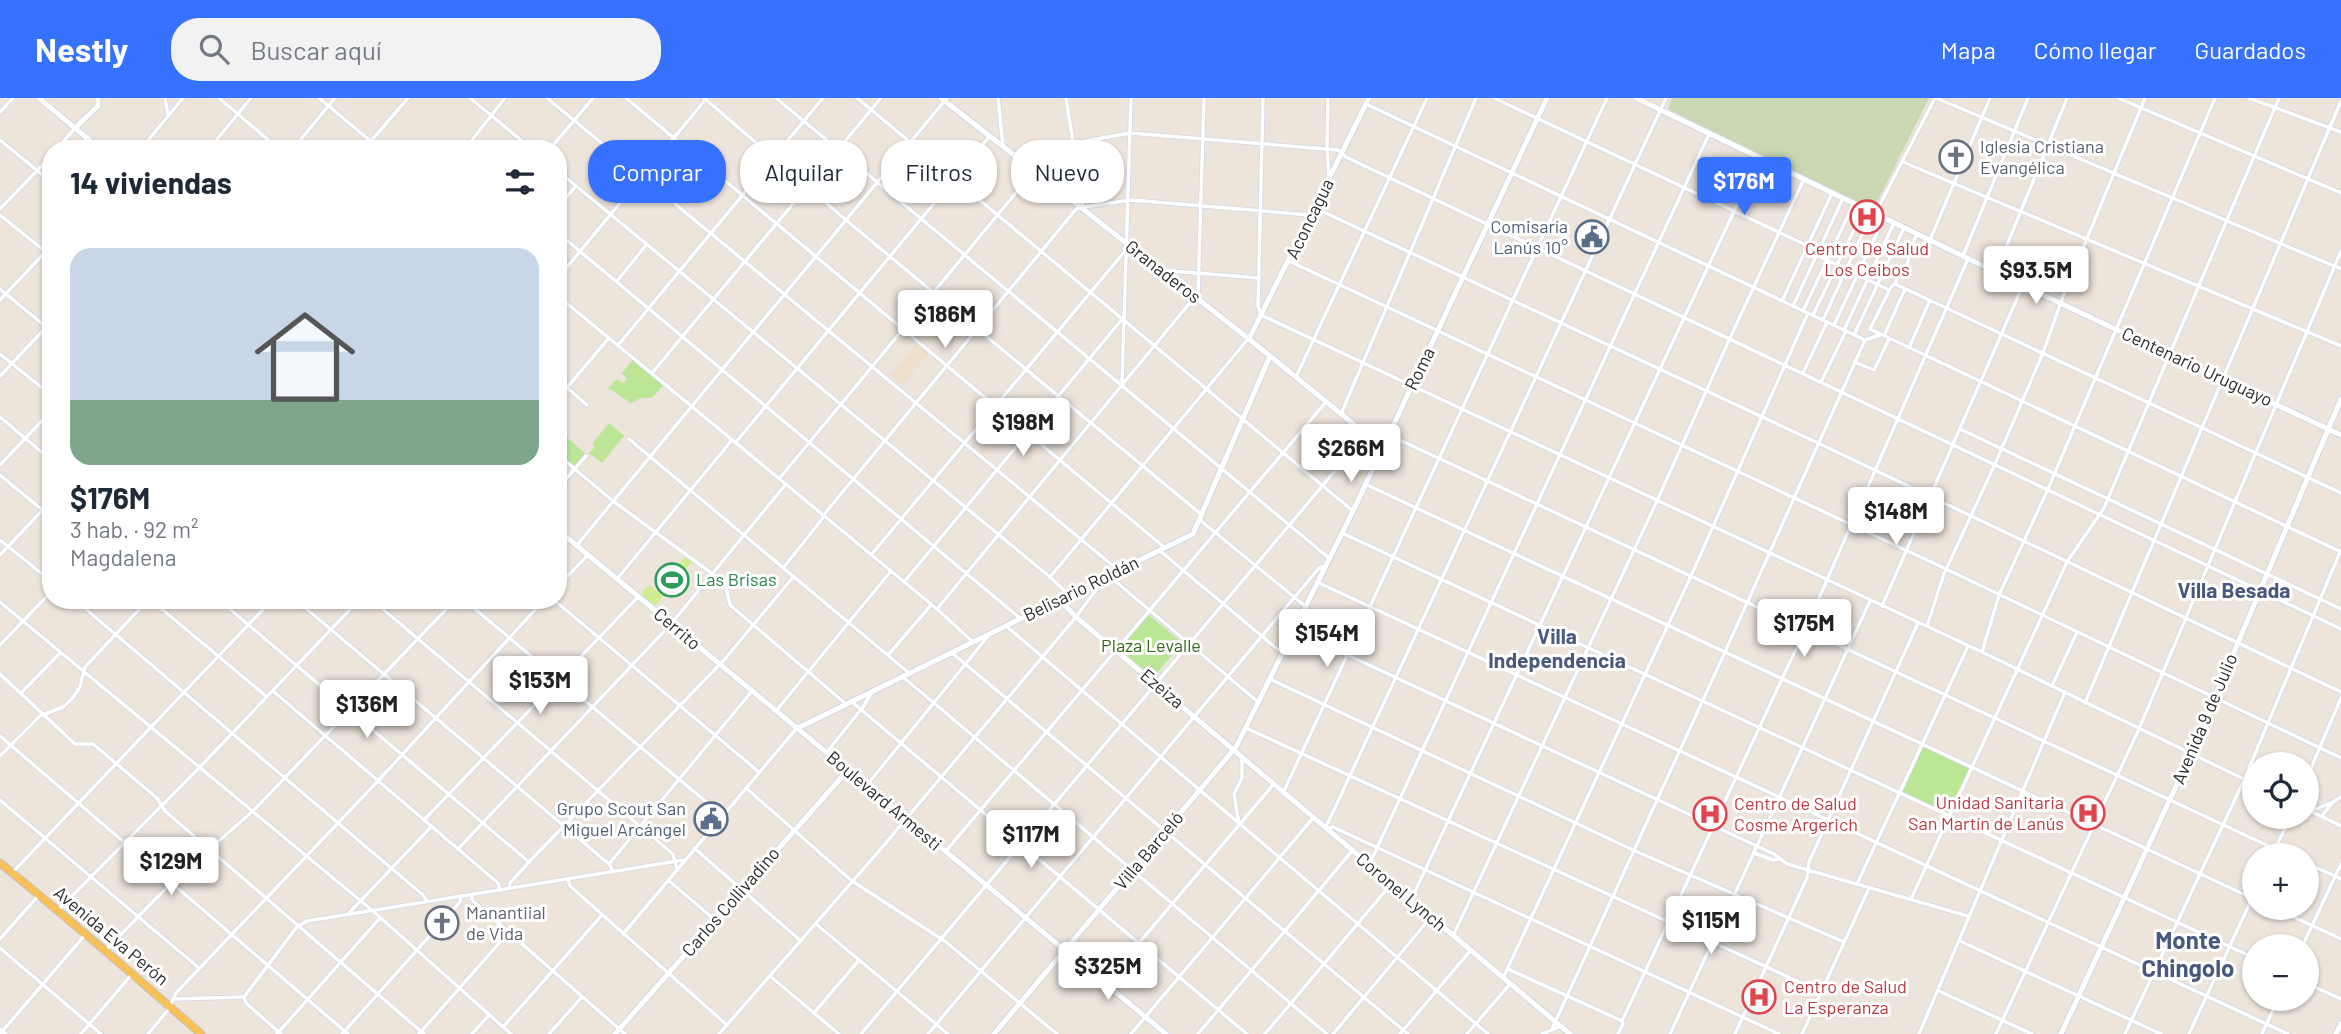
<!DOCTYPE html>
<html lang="es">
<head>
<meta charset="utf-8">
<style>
	:root { --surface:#fff; --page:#f2f2f3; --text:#1f2937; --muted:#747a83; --line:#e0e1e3; --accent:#3771ff }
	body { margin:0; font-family:Barlow,sans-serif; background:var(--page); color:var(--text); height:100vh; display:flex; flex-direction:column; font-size:26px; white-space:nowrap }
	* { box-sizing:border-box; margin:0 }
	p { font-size:23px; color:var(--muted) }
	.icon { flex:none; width:38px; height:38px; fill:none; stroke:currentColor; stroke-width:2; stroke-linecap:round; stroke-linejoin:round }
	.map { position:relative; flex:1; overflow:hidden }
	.sheet { position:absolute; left:42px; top:42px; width:525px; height:469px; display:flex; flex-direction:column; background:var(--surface); border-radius:28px; box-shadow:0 2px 5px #0004 }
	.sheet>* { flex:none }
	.hud { position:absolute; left:588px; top:42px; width:665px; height:63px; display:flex; gap:14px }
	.buttons { position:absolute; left:2242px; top:654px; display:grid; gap:14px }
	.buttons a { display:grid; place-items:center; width:77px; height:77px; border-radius:50%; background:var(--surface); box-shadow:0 2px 5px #0004; font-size:35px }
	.price { position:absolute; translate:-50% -60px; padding:0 16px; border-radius:7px; background:#fff; color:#222; font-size:23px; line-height:46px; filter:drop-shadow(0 2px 4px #0008) }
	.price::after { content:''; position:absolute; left:50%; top:42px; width:21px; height:16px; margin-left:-10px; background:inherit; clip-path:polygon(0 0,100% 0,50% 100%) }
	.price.on { background:var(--accent); color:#fff }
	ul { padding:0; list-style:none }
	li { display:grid; align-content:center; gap:14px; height:371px; padding:0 28px }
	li+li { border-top:2px solid var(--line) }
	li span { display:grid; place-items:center; height:217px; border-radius:21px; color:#555 }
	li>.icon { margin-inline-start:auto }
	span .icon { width:126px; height:126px; fill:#fffc; stroke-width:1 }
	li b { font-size:30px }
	h2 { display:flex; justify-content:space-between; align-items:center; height:84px; padding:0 28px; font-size:30px }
	.chip { padding:0 24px; border-radius:28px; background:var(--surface); box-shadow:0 2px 5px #0004; font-size:24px; line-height:63px }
	.chip.on { background:var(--accent); color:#fff }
	header { display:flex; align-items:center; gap:42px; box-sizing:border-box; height:98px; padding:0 35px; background:var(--accent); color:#fff }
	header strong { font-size:33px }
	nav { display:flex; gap:38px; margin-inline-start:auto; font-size:24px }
	.search { width:490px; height:63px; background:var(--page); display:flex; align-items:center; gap:18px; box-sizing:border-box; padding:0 24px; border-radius:28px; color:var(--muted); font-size:26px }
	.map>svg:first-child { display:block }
	.education { fill:#f0e0cb }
	.green { fill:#bae696 }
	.cemetery { fill:#c9d8b2 }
	.pitch { fill:#d0ee91 }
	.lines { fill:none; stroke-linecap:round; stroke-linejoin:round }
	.street-casing { stroke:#d1d7e4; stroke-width:5 }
	.secondary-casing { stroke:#d1d7e4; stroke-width:7 }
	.primary-casing { stroke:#c4c4c4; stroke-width:9 }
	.street { stroke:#fff; stroke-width:3.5 }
	.secondary { stroke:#fff; stroke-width:5 }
	.primary { stroke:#f7c157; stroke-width:7 }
	.labels { text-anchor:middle; stroke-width:6; stroke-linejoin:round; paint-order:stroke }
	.worship-label { font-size:18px; fill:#5b616d; stroke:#fff; text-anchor:start }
	.street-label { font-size:18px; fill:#2b2b2b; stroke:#fff }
	.service-label { font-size:18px; fill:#4e5e75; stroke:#fff; text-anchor:end }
	.health-label { font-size:18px; fill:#be3a42; stroke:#fff; text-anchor:start }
	.leisure-label { font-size:18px; fill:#27864d; stroke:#fff; text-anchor:start }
	.park-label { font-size:18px; fill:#316b17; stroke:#fff }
	.quarter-label { font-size:21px; font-weight:bold; fill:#49587e; stroke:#fff }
	.district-label { font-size:24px; font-weight:bold; fill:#49587e; stroke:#fff }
</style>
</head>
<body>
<header>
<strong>Nestly</strong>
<div class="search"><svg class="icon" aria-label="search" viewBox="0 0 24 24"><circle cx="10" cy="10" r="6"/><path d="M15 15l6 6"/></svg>Buscar aquí</div>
<nav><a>Mapa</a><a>Cómo llegar</a><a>Guardados</a></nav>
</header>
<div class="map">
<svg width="2341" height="936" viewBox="0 0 2341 936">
	<rect width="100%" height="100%" fill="#ede4dc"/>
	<path class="education" d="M917,245l12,10 -27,32 -11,-10z"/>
	<g class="green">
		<path d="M634,260l31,26 -13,14h-11l-10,5 -23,-15 9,-9 6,4 4,-4 -5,-6z"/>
		<path d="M609,325l15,13 -22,27 -13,-10 6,-6 -3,-3z"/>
		<path d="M558,332l27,23 -11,13 -16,-13z"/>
		<path d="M1149,517l33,28 -29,35 -34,-30z"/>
		<path d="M1923,646l49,23 -23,49 -49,-23z"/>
	</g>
	<path class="cemetery" d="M1672,0h257l-55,110h-4l-202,-99z"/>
	<path class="pitch" d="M686,458l6,5 -9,12 -3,-1 -2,3 2,2 -26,30 -14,-12 9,-10 8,7z"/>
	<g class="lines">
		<defs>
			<g id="street">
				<path d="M165,0l3,17"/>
				<path d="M219,0l60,51"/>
				<path d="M319,0l61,51"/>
				<path d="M470,0l62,51"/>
				<path d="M547,0l565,467 4,7"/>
				<path d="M626,0l538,449"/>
				<path d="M704,0l142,122 356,295"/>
				<path d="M776,0l553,460"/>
				<path d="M857,0l496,413"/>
				<path d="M998,0l5,48"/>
				<path d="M1066,0l17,109"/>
				<path d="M1263,0l-5,208 3,9 721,337 272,132"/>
				<path d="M1328,0l-1,50 2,28"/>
				<path d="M1494,0l314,148"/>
				<path d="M1936,0l405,171"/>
				<path d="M2118,0l223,95"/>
				<path d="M2249,0l92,34"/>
				<path d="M1366,6l499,236 15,-5"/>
				<path d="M0,14l13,-14"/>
				<path d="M0,42l51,42"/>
				<path d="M371,43l37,-43"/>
				<path d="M57,51l18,-21"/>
				<path d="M141,51l42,-51"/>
				<path d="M209,51l42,-51"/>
				<path d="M293,51l42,-51"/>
				<path d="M465,51l40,-51"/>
				<path d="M550,51l43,-51"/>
				<path d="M1013,56l117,-21 208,17 8,7 44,21 951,451"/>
				<path d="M1903,64l438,184"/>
				<path d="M558,73l492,406 19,18"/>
				<path d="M558,109l18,-21"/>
				<path d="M1315,110l503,235 523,249"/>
				<path d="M0,111l51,-53"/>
				<path d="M1875,116l60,-116"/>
				<path d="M0,117l51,41"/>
				<path d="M1860,121l13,6 5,-10"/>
				<path d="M558,135l463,386"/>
				<path d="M1917,136l-8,17 -1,12 -7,7 -6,14 -4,3 -21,42 471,223"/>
				<path d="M1930,142l60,-142"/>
				<path d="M1806,152l83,40"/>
				<path d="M1963,158l65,-158"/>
				<path d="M1289,163l657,308 395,189"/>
				<path d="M1996,174l71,-174"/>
				<path d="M1165,175l6,-2 88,7"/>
				<path d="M558,180l148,-179"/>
				<path d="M617,183l30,-37"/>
				<path d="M1895,186l446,209"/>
				<path d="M0,191l51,42"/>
				<path d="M558,198l379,313 36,33"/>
				<path d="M0,202l51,-54"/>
				<path d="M1782,203l50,-108"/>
				<path d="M1793,208l50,-108"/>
				<path d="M1803,213l51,-108"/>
				<path d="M1813,217l51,-106"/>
				<path d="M1823,222l45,-98"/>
				<path d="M1834,227l50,-107"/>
				<path d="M1844,232l50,-107"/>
				<path d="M1854,237l50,-107"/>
				<path d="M1884,238l21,-47"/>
				<path d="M619,246l204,-246"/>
				<path d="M1909,250l21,-48"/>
				<path d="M0,256l51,41"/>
				<path d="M1854,264l20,8 15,-31"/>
				<path d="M652,275l229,-275"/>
				<path d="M1803,275l24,-51"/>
				<path d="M0,278l51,-54"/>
				<path d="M1296,279l131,-279"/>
				<path d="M558,282l29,25"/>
				<path d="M1821,284l25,-51"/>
				<path d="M1122,285l9,-285"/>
				<path d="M558,300l51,-60"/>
				<path d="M1341,316l135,-316"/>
				<path d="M0,319l51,43"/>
				<path d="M1960,331l381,180"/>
				<path d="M1389,337l901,421"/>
				<path d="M629,341l280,234"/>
				<path d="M736,344l253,-305"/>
				<path d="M558,357l55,46 112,82 5,22 116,99"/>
				<path d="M0,367l51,-54"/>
				<path d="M0,377l51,42"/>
				<path d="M779,381l255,-308"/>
				<path d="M1365,386l889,415"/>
				<path d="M558,390l28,-32"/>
				<path d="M1200,422l105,86"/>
				<path d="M1342,435l912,425"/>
				<path d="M0,442l51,41"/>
				<path d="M577,447l370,-447"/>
				<path d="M1159,452l123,103"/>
				<path d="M0,457l51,-54"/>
				<path d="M871,457l254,-304"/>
				<path d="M784,469l38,-48 4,-7 251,-304 54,-8 179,15"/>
				<path d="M1111,477l3,5 144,122"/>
				<path d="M1050,479l198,-238"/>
				<path d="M617,481l115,-139"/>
				<path d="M904,484l219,-264"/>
				<path d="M1317,484l971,452"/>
				<path d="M558,488l30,-31"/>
				<path d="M75,502l348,295 4,6"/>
				<path d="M151,502l116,97"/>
				<path d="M219,502l310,262"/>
				<path d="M296,502l313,264 4,7"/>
				<path d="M372,502l301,254 4,15"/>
				<path d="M464,502l258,215"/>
				<path d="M554,502l205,172"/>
				<path d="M0,504l373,309 138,123"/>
				<path d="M1882,508l141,-321"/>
				<path d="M937,511l261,-316 6,-195"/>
				<path d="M1006,528l482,408"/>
				<path d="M1927,528l17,-52 51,-110 48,-111 19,-54 83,-201"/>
				<path d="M1294,532l480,224 13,10 181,52"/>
				<path d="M0,547l51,-53"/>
				<path d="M1982,554l17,-57 49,-106 167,-391"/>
				<path d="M952,555l456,381"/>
				<path d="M889,556l42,-49"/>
				<path d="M0,576l75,70h18l64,54 8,13 259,223"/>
				<path d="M903,579l424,357"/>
				<path d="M1270,581l363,171 211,92"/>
				<path d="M2052,588l25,-54"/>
				<path d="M273,593l225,192 2,7"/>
				<path d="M21,595l39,-40"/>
				<path d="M852,604l395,332"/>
				<path d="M2085,605l256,-602"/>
				<path d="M776,613l115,-140"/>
				<path d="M1246,630l575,264"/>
				<path d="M0,638l348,298"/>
				<path d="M827,654l36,-45 9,-15"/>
				<path d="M0,658l40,-40 23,-9 9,-8 8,-12 5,-20 63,-67"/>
				<path d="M2306,682l35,-82"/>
				<path d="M867,687l122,-150"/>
				<path d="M746,690l106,93 94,61 111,92"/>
				<path d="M1283,695l324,-695"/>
				<path d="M0,702l199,168"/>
				<path d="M2333,704l8,-5"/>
				<path d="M2306,711l35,17"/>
				<path d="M2311,713l22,-9 -11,14"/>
				<path d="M424,722l214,-223"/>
				<path d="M1239,726l-5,-30 8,-16v-19"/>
				<path d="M1326,729l340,-729"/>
				<path d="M1327,731l6,-2 446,207"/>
				<path d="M694,750l107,93"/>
				<path d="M458,751l213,-225 115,-140"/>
				<path d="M945,754l381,-450"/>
				<path d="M1754,755l19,7 7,-1"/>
				<path d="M2272,758l18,-39"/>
				<path d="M1370,765l339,-729"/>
				<path d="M2306,765l35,16"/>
				<path d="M609,766l143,-173"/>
				<path d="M12,775l260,-273"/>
				<path d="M568,781l2,7 157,139"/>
				<path d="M668,782l47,40"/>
				<path d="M1857,786l111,-238"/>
				<path d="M509,790l1,-5 19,-21 195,-202 70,-84"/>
				<path d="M471,797l2,6 152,133"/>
				<path d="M1911,801l156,-337 37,-54 175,-410"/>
				<path d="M1411,802l348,-742"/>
				<path d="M2274,810l67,31"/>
				<path d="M58,812l142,-143 159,-167"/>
				<path d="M349,815l82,-86"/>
				<path d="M816,826l132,110"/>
				<path d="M623,836l173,-205"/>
				<path d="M1453,838l204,-435 73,-163 74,-159"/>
				<path d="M0,841l39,-44"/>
				<path d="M1960,843l201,93"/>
				<path d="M2302,849l39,-83"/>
				<path d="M0,850l101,86"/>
				<path d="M106,852l66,-68 81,-71 202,-211"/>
				<path d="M1508,871l114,52"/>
				<path d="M770,878l69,58"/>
				<path d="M1503,880l188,-402 117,-263"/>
				<path d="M1105,885l168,-198"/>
				<path d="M2306,885l35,16"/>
				<path d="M1939,893l93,43"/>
				<path d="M244,899l2,6 35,31"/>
				<path d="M173,901l71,-2 52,-69 11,-7 377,-61"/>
				<path d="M814,915l45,-53"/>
				<path d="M503,929l99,-112"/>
				<path d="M0,931l6,5"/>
				<path d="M1552,931l173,-377 140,-312"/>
				<path d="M0,936l85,-99"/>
				<path d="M81,936l51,-60"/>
				<path d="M148,936l20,-24 8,-17 202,-212 166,-181"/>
				<path d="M277,936l103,-116"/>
				<path d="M342,936l118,-132 1,-6"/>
				<path d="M419,936l90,-102"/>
				<path d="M472,936l17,-19"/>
				<path d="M549,936l33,-37"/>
				<path d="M719,936l160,-183 197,-234 28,-38"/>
				<path d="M861,936l505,-600"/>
				<path d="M928,936l391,-466 6,-2"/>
				<path d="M1131,936l182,-216"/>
				<path d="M1198,936l154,-183"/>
				<path d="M1265,936l126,-150"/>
				<path d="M1333,936l98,-117"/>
				<path d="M1400,936l70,-83"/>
				<path d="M1467,936l43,-50"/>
				<path d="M1542,936l19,-8"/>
				<path d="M1618,936l5,-10 -1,-3 183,-391 163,-371"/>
				<path d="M1670,936l200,-433"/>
				<path d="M1735,936l72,-156 2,-16 109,-239"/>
				<path d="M1802,936l67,-146"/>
				<path d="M1919,936l146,-342"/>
				<path d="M1996,936l143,-305 202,-478"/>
				<path d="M2125,936l119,-254 96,-228"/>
				<path d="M2189,936l65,-140"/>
				<path d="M2262,936l16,-35"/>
			</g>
			<g id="secondary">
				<path d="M39,0l61,51"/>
				<path d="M941,0l308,241 134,109"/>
				<path d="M1636,0l426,206 279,131"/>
				<path d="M75,30l23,-22v-8"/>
				<path d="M1249,241l120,-241"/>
				<path d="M558,432l608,504"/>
				<path d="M1060,502l16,17 494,417"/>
				<path d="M796,631l397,-195 77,-178"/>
				<path d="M615,936l232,-263"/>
				<path d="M994,936l242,-287 117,-236 194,-413"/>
				<path d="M2061,936l130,-280 150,-355"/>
				<path d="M2336,936l5,-10"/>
			</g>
			<path id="primary" d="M0,765c69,56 135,113 201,171"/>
		</defs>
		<use href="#street" class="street-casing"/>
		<use href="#secondary" class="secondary-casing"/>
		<use href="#primary" class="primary-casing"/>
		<use href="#street" class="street"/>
		<use href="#secondary" class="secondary"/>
		<use href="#primary" class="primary"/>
	</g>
	<defs>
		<symbol id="church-ring" viewBox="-11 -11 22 22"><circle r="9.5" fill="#fff" stroke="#6b7280" stroke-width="1.5"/><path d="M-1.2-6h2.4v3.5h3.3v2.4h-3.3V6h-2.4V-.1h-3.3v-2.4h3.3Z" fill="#6b7280"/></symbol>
		<symbol id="hospital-ring" viewBox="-11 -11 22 22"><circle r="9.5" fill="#fff" stroke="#e0444e" stroke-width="1.5"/><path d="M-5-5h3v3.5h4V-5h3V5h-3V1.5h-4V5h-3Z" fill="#e0444e"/></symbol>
		<symbol id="civic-ring" viewBox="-11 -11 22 22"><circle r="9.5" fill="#fff" stroke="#5c6f8a" stroke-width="1.5"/><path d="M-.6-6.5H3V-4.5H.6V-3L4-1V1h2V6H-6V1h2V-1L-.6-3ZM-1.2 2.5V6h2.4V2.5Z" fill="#5c6f8a"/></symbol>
		<symbol id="stadium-ring" viewBox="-11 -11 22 22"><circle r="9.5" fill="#fff" stroke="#2e9e5b" stroke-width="1.5"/><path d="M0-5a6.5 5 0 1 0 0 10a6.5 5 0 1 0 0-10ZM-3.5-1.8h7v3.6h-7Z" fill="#2e9e5b"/></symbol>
	</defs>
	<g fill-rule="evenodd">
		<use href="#church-ring" x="1937" y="40" width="38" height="38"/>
		<use href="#hospital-ring" x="1848" y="100" width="38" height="38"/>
		<use href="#civic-ring" x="1573" y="120" width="38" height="38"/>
		<use href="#stadium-ring" x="653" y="463" width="38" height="38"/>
		<use href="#hospital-ring" x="2069" y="696" width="38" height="38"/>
		<use href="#hospital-ring" x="1691" y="697" width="38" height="38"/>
		<use href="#civic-ring" x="692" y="702" width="38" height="38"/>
		<use href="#church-ring" x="423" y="806" width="38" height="38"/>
		<use href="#hospital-ring" x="1740" y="880" width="38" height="38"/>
	</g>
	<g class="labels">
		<g class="worship-label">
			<text x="1980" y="55">Iglesia Cristiana<tspan x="1980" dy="21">Evangélica</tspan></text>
			<text x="466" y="821">Manantiial<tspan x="466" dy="21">de Vida</tspan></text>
		</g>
		<g class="street-label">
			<text transform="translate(1310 121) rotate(-64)" y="6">Aconcagua</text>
			<text transform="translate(1163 174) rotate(38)" y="6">Granaderos</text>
			<text transform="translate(2197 269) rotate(25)" y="6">Centenario Uruguayo</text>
			<text transform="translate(1420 271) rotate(-64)" y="6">Roma</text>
			<text transform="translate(1081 491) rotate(-26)" y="6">Belisario Roldán</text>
			<text transform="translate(677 531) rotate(40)" y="6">Cerrito</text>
			<text transform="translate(1162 591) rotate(40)" y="6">Ezeiza</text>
			<text transform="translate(2205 621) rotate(-67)" y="6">Avenida 9 de Julio</text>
			<text transform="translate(884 703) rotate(40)" y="6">Boulevard Armesti</text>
			<text transform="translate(1149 753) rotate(-50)" y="6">Villa Barceló</text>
			<text transform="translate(1401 794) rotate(40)" y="6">Coronel Lynch</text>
			<text transform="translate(731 804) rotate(-49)" y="6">Carlos Collivadino</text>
			<text transform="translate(111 838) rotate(40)" y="6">Avenida Eva Perón</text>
		</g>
		<g class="service-label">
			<text x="1568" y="135">Comisaría<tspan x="1568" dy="21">Lanús 10°</tspan></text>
			<text x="686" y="717">Grupo Scout San<tspan x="686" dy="21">Miguel Arcángel</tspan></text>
		</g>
		<g class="health-label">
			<text x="1867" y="157" text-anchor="middle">Centro De Salud<tspan x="1867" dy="21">Los Ceibos</tspan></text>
			<text x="2064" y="711" text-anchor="end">Unidad Sanitaria<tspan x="2064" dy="21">San Martín de Lanús</tspan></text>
			<text x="1734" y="712">Centro de Salud<tspan x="1734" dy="21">Cosme Argerich</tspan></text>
			<text x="1784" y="895">Centro de Salud<tspan x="1784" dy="21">La Esperanza</tspan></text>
		</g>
		<g class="leisure-label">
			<text x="696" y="488">Las Brisas</text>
		</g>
		<g class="park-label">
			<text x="1151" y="554">Plaza Levalle</text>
		</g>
		<g class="quarter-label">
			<text x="2234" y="500">Villa Besada</text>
			<text x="1557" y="546">Villa<tspan x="1557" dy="24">Independencia</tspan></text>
		</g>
		<g class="district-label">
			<text x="2188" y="851">Monte<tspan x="2188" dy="28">Chingolo</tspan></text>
		</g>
	</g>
</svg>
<div class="buttons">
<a><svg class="icon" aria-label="locate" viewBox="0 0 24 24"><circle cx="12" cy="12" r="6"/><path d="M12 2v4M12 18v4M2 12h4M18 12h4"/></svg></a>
<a>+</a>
<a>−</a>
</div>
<b class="price on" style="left:1744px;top:119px">$176M</b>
<b class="price" style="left:2036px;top:208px">$93.5M</b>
<b class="price" style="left:945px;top:252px">$186M</b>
<b class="price" style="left:1023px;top:360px">$198M</b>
<b class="price" style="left:1351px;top:386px">$266M</b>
<b class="price" style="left:1896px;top:449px">$148M</b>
<b class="price" style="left:1804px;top:561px">$175M</b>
<b class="price" style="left:1327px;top:571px">$154M</b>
<b class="price" style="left:540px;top:618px">$153M</b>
<b class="price" style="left:367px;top:642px">$136M</b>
<b class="price" style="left:1031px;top:772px">$117M</b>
<b class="price" style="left:171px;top:799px">$129M</b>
<b class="price" style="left:1711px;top:858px">$115M</b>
<b class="price" style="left:1108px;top:904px">$325M</b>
<div class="hud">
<a class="chip on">Comprar</a>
<a class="chip">Alquilar</a>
<a class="chip">Filtros</a>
<a class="chip">Nuevo</a>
</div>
<section class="sheet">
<h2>14 viviendas<svg class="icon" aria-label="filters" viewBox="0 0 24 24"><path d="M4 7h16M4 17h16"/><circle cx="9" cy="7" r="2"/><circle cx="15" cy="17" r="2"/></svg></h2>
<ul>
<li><span style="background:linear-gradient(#c9d6e8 70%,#7fa58c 0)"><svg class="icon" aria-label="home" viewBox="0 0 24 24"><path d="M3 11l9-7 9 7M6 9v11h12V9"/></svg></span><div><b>$176M</b><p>3 hab. · 92 m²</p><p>Magdalena</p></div></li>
</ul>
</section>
</div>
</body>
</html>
